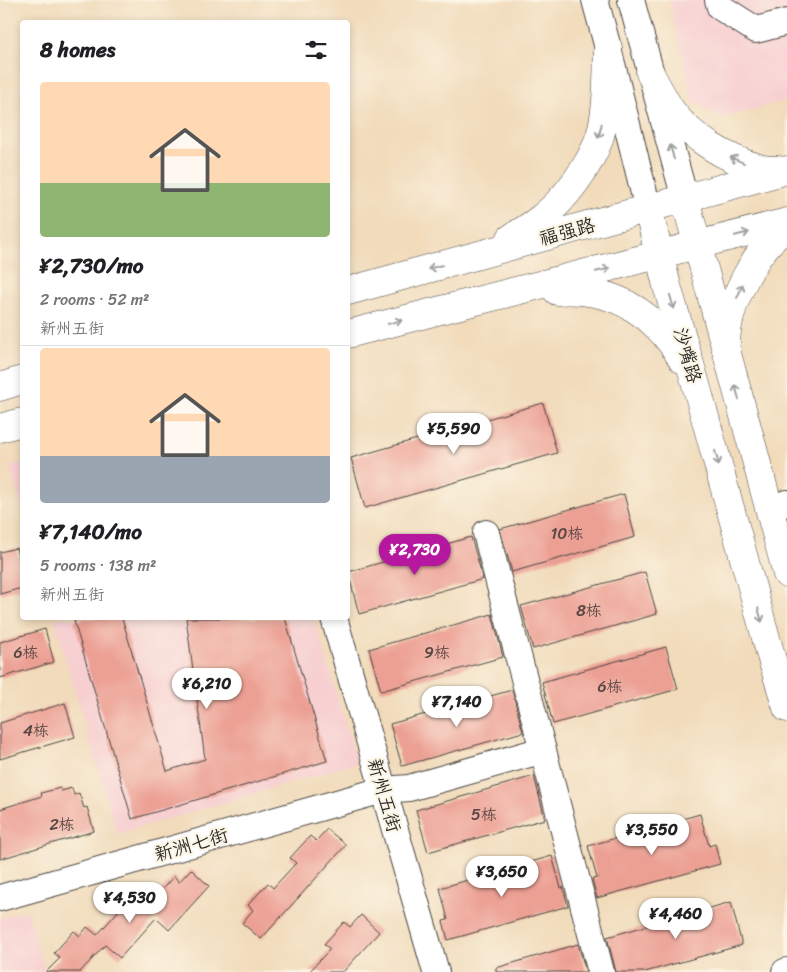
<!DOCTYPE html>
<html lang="en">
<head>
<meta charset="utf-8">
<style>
	:root { --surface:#fff; --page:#f2f2f2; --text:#202124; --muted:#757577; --line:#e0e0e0; --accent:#b5179e }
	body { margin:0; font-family:Sriracha,"LXGW WenKai TC",sans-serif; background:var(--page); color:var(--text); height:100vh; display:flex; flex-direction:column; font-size:19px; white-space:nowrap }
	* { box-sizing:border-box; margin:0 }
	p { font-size:16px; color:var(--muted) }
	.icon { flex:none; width:28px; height:28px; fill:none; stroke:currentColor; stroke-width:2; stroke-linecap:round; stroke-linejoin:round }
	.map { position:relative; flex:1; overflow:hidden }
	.panel { position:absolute; left:20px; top:20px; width:330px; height:600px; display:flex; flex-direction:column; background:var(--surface); border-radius:5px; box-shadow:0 2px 8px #0003 }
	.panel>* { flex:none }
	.price { position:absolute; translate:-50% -42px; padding:0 11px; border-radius:18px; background:#fff; color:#222; font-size:16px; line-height:32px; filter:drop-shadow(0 1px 2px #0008) }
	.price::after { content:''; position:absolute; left:50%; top:30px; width:15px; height:11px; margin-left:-8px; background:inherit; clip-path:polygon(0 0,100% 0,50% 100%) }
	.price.on { background:var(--accent); color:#fff }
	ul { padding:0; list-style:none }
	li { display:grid; align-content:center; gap:10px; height:265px; padding:0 20px }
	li+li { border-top:1px solid var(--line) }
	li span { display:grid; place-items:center; height:155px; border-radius:5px; color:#555 }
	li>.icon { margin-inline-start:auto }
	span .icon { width:90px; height:90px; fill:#fffc; stroke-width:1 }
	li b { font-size:21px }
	h2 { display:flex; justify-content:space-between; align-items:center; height:60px; padding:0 20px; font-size:21px }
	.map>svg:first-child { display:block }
	.built { fill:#f7cfd1 }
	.building { fill:#ec9f93 }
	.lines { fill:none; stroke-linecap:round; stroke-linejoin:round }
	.minor-casing { stroke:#494541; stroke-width:28 }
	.major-casing { stroke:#494541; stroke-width:29 }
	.minor { stroke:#fff; stroke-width:26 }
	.major { stroke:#fff; stroke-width:28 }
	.oneway { stroke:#a0a0a0 }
	.labels { text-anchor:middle; stroke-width:4.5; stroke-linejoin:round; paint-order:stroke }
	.number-label { font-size:16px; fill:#5b4845 }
	.street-label { font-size:19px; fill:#2b2b2b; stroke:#fcf5e5 }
</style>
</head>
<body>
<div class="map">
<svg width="787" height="972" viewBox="0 0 787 972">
	<rect width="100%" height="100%" fill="#fcf5e5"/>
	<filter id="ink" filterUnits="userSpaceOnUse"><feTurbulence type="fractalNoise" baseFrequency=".02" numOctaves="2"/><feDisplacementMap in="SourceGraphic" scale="10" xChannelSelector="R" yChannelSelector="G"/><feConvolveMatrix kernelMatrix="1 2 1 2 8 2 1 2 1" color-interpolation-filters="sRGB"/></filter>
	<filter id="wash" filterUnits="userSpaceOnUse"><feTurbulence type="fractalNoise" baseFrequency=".0096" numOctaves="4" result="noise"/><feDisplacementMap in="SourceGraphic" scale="20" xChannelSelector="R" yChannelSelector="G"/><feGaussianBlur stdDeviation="1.12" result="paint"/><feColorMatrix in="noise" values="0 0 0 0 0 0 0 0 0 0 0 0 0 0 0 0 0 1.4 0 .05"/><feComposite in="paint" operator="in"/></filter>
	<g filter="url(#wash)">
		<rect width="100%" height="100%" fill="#f1dbbb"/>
		<g class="built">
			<path d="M669,0h118v100l-66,18 -28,-17z"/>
			<path d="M22,462v48l-12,-44z"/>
			<path d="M54,618h260l43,145 -240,71z"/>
			<path d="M27,910l18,62h-45v-54z"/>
		</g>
		<g id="blocks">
			<g class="building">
				<path d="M543,403l14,50 -192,55 -14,-50z"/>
				<path d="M624,494l11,43 -123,35 -12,-43z"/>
				<path d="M471,537l12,42 -124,35 -11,-42z"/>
				<path d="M16,548l4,15 2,-1v26l-22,6v-42z"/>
				<path d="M645,572l12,42 -124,35 -12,-43z"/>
				<path d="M492,614l11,43 -122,34 -12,-42z"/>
				<path d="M86,618h36l45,153 38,-12 -19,-141h99l42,143 -195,58 -58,-198z"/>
				<path d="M45,629l9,33 -54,16v-36z"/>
				<path d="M666,647l12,42 -125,35 -11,-42z"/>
				<path d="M512,690l11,42 -121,34 -12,-42z"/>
				<path d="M65,703l10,34 -75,22v-36z"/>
				<path d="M534,776l11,43 -117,33 -12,-42z"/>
				<path d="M60,788l1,3 11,-3 2,7 5,-2 5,15 3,-1 7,24 -94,28v-50l42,-13 -1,-3z"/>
				<path d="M700,814l9,32 6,-2 5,20 -123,34 -5,-19 5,-1 -9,-32z"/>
				<path d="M327,829l19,16 -85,94 -19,-16 11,-13 -5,-5 20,-22 5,5 23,-25 -6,-5 20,-22 6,5z"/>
				<path d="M552,856l9,32 2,-1 5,19 -120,34 -5,-19 5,-1 -8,-32z"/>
				<path d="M191,869l18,17 -40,44 -13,-12 -36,40 -15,-13 -25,27h-34l14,-14 -6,-5 20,-22 6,5 7,-9 10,8 25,-28 5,5 12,-12 7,7 28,-31 5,6z"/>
				<path d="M731,902l11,43 -97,27h-29l-9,-35z"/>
				<path d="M361,915l18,17 -36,40h-34l21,-23 -6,-5 20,-22 6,5z"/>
				<path d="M578,944l8,28h-90v-4z"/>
			</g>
		</g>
	</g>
	<g filter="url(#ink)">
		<use href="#blocks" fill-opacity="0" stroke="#494541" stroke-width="1"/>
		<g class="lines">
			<defs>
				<g id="minor">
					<path d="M595,0l13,48 40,161"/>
					<path d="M631,0l54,199"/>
					<path d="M718,0l2,7 36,23 31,-8"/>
					<path d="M769,508l18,-5"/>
					<path d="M486,533l115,439"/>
					<path d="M334,618l102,354"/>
					<path d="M0,898l383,-108 26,-2 134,-38"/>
					<path d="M785,972l2,-1"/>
				</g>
				<g id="major">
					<path d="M650,73c7,13 14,28 23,40 20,26 54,46 86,55 6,2 13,2 19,2"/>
					<path d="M685,199l102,375"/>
					<path d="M648,209l19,77 28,95 76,275 16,52"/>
					<path d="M511,238c10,-6 20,-12 29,-19 24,-18 51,-54 60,-83 8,-28 7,-59 8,-88"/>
					<path d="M348,291l439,-121"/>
					<path d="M557,291c55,-4 97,21 125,68"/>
					<path d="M348,334c146,-38 292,-74 439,-112"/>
					<path d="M726,343c1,-37 29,-96 61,-115"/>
					<path d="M0,387l22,-7"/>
					<path d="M0,428l22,-6"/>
				</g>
			</defs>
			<use href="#minor" class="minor-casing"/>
			<use href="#major" class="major-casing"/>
			<use href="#minor" class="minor"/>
			<use href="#major" class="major"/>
		</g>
		<defs><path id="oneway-shaft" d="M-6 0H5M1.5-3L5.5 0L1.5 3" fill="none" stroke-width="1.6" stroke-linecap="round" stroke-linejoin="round" transform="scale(1.25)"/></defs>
		<g class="oneway">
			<use href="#oneway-shaft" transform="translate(600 131) rotate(103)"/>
			<use href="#oneway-shaft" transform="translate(672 152) rotate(-105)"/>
			<use href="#oneway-shaft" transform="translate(737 160) rotate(-156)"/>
			<use href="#oneway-shaft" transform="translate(742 234) rotate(-14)"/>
			<use href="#oneway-shaft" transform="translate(435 267) rotate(165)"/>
			<use href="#oneway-shaft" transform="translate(603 270) rotate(-14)"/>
			<use href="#oneway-shaft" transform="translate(740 291) rotate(-67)"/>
			<use href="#oneway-shaft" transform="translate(672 302) rotate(74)"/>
			<use href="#oneway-shaft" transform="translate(395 322) rotate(-15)"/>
			<use href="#oneway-shaft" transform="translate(737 392) rotate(-105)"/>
			<use href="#oneway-shaft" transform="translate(717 458) rotate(75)"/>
			<use href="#oneway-shaft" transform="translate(760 615) rotate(75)"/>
		</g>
	</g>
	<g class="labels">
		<g class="number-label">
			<text x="567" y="539">10栋</text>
			<text x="589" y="616">8栋</text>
			<text x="26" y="658">6栋</text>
			<text x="437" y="658">9栋</text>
			<text x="610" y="692">6栋</text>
			<text x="36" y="736">4栋</text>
			<text x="484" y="820">5栋</text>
			<text x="62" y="830">2栋</text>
		</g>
		<g class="street-label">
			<text transform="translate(567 231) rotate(-15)" y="7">福强路</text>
			<text transform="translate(688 355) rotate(74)" y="7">沙嘴路</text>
			<text transform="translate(385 795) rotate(74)" y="7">新州五街</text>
			<text transform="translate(191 844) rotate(-16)" y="7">新洲七街</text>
		</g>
	</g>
</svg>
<b class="price" style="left:454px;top:455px">¥5,590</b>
<b class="price on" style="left:415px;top:576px">¥2,730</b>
<b class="price" style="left:207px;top:710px">¥6,210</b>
<b class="price" style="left:457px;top:728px">¥7,140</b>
<b class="price" style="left:652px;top:856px">¥3,550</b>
<b class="price" style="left:502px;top:898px">¥3,650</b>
<b class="price" style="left:130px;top:924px">¥4,530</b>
<b class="price" style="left:676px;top:940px">¥4,460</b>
<section class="panel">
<h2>8 homes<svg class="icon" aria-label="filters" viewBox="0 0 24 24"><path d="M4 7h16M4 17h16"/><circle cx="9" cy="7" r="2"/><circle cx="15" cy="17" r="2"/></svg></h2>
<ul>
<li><span style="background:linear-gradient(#ffd9b3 65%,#8fb573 0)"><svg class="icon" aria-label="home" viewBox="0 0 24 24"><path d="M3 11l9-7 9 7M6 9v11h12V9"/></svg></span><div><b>¥2,730/mo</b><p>2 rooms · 52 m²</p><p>新州五街</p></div></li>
<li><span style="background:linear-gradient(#ffd9b3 70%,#9aa5b1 0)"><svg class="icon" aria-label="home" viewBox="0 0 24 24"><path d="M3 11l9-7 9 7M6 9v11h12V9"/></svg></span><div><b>¥7,140/mo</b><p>5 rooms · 138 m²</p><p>新州五街</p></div></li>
</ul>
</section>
</div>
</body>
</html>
